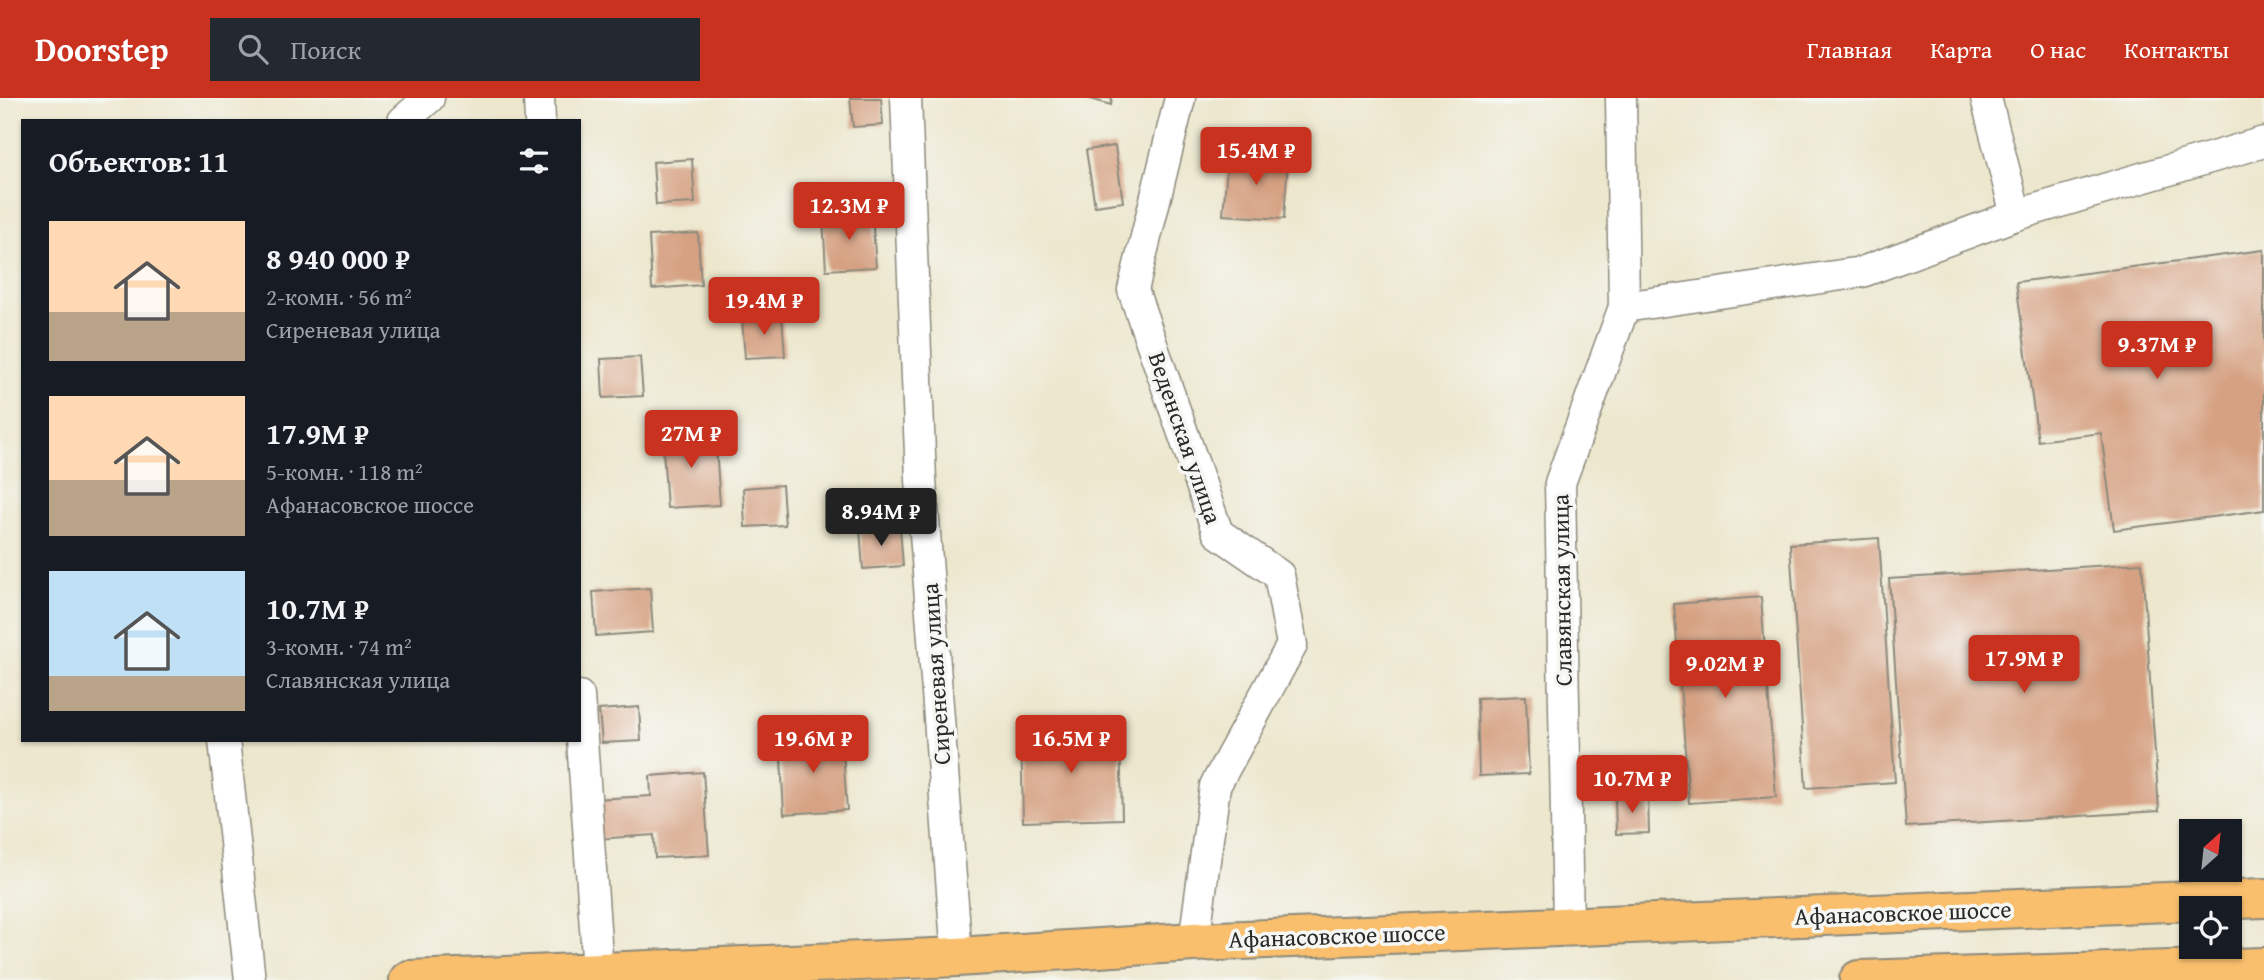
<!DOCTYPE html>
<html lang="ru">
<head>
<meta charset="utf-8">
<style>
	:root { --surface:#171b24; --page:#242831; --text:#f1f3f6; --muted:#9ea1a6; --accent:#c8321e }
	body { margin:0; font-family:"Gentium Book Plus",serif; background:var(--page); color:var(--text); height:100vh; display:flex; flex-direction:column; font-size:26px; white-space:nowrap }
	* { box-sizing:border-box; margin:0 }
	p { font-size:23px; color:var(--muted) }
	.icon { flex:none; width:38px; height:38px; fill:none; stroke:currentColor; stroke-width:2; stroke-linecap:round; stroke-linejoin:round }
	.map { position:relative; flex:1; overflow:hidden }
	.panel { position:absolute; left:21px; top:21px; width:560px; height:623px; display:flex; flex-direction:column; background:var(--surface); border-radius:0px; box-shadow:0 2px 5px #0004 }
	.panel>* { flex:none }
	.needle { width:46px; rotate:27deg }
	.buttons { position:absolute; left:2179px; top:721px; display:grid; gap:14px }
	.buttons a { display:grid; place-items:center; width:63px; height:63px; border-radius:0px; background:var(--surface); box-shadow:0 2px 5px #0004; font-size:35px }
	.price { position:absolute; translate:-50% -60px; padding:0 16px; border-radius:7px; background:var(--accent); color:#fff; font-size:23px; line-height:46px; filter:drop-shadow(0 2px 4px #0008) }
	.price::after { content:''; position:absolute; left:50%; top:42px; width:21px; height:16px; margin-left:-10px; background:inherit; clip-path:polygon(0 0,100% 0,50% 100%) }
	.price.active { background:#222; color:#fff }
	ul { padding:0; list-style:none }
	li { display:flex; align-items:center; gap:21px; height:175px; padding:0 28px }
	li span { display:grid; place-items:center; flex:none; width:196px; height:140px; border-radius:0px; color:#555 }
	li>.icon { margin-inline-start:auto }
	span .icon { width:84px; height:84px; fill:#fffc; stroke-width:1 }
	li b { font-size:30px }
	h2 { display:flex; justify-content:space-between; align-items:center; height:84px; padding:0 28px; font-size:30px }
	header { display:flex; align-items:center; gap:42px; box-sizing:border-box; height:98px; padding:0 35px; background:var(--accent); color:#fff }
	header strong { font-size:33px }
	nav { display:flex; gap:38px; margin-inline-start:auto; font-size:24px }
	.search { width:490px; height:63px; background:var(--page); display:flex; align-items:center; gap:18px; box-sizing:border-box; padding:0 24px; border-radius:0px; color:var(--muted); font-size:26px }
	.map>svg:first-child { display:block }
	.building { fill:#d6a182 }
	.lines { fill:none; stroke-linecap:round; stroke-linejoin:round }
	.street-casing { stroke:#8c897c; stroke-width:33 }
	.primary-casing { stroke:#8c897c; stroke-width:42 }
	.street { stroke:#fff; stroke-width:30 }
	.primary { stroke:#f9bf6d; stroke-width:38 }
	.labels { text-anchor:middle; stroke-width:7; stroke-linejoin:round; paint-order:stroke }
	.street-label { font-size:24px; fill:#2b2b2b; stroke:#f6f6f2 }
</style>
</head>
<body>
<header>
<strong>Doorstep</strong>
<div class="search"><svg class="icon" aria-label="search" viewBox="0 0 24 24"><circle cx="10" cy="10" r="6"/><path d="M15 15l6 6"/></svg>Поиск</div>
<nav><a>Главная</a><a>Карта</a><a>О нас</a><a>Контакты</a></nav>
</header>
<div class="map">
<svg width="2264" height="882" viewBox="0 0 2264 882">
	<rect width="100%" height="100%" fill="#f6f6f2"/>
	<filter id="ink" filterUnits="userSpaceOnUse"><feTurbulence type="fractalNoise" baseFrequency=".0143" numOctaves="2"/><feDisplacementMap in="SourceGraphic" scale="14" xChannelSelector="R" yChannelSelector="G"/><feConvolveMatrix kernelMatrix="1 2 1 2 8 2 1 2 1" color-interpolation-filters="sRGB"/></filter>
	<filter id="wash" filterUnits="userSpaceOnUse"><feTurbulence type="fractalNoise" baseFrequency=".00686" numOctaves="4" result="noise"/><feDisplacementMap in="SourceGraphic" scale="28" xChannelSelector="R" yChannelSelector="G"/><feGaussianBlur stdDeviation="1.57" result="paint"/><feColorMatrix in="noise" values="0 0 0 0 0 0 0 0 0 0 0 0 0 0 0 0 0 1.4 0 .05"/><feComposite in="paint" operator="in"/></filter>
	<g filter="url(#wash)">
		<rect width="100%" height="100%" fill="#ece7cd"/>
		<g id="blocks">
			<g class="building">
				<path d="M850,0h31l2,27 -30,2z"/>
				<path d="M1087,0h25l-1,7z"/>
				<path d="M1115,48l8,56 -28,4 -9,-56z"/>
				<path d="M1228,57l60,4 -4,60 -61,-4z"/>
				<path d="M692,61l3,44 -39,2 -3,-43z"/>
				<path d="M872,116l4,53 -50,3 -3,-52z"/>
				<path d="M698,135l3,52 -49,4 -3,-53z"/>
				<path d="M2264,152v260l-150,20 -13,-97 -63,8 -22,-159z"/>
				<path d="M782,218l3,40 -40,2 -3,-39z"/>
				<path d="M640,259l3,39 -40,2 -2,-39z"/>
				<path d="M715,334l5,73 -53,3 -5,-73z"/>
				<path d="M782,387l3,40 -40,2 -2,-39z"/>
				<path d="M900,429l3,39 -40,3 -3,-40z"/>
				<path d="M1879,440l16,244 -89,6 -16,-244z"/>
				<path d="M2142,465l17,248 -253,16 -17,-248z"/>
				<path d="M650,490l3,44 -57,4 -3,-44z"/>
				<path d="M1761,499l15,200 -87,6 -15,-199z"/>
				<path d="M1526,598l3,78 -50,2 -2,-78z"/>
				<path d="M639,609l2,34 -39,2 -3,-33z"/>
				<path d="M1120,631l2,90 -99,3 -2,-91z"/>
				<path d="M842,638l5,74 -63,4 -4,-74z"/>
				<path d="M703,674l6,83 -54,3 -1,-23 -57,4 -3,-40 57,-3 -1,-20z"/>
				<path d="M1648,698l1,37 -33,1 -1,-36z"/>
			</g>
		</g>
	</g>
	<g filter="url(#ink)">
		<use href="#blocks" fill-opacity="0" stroke="#8c897c" stroke-width="2"/>
		<g class="lines">
			<defs>
				<g id="street">
					<path d="M539,0l1,23"/>
					<path d="M906,0l15,382 36,477"/>
					<path d="M1180,0l-47,192 85,243 61,42 13,70 -77,141 -21,156"/>
					<path d="M1986,0l30,117"/>
					<path d="M403,23l26,-23"/>
					<path d="M1624,209l238,-35 154,-57 248,-73"/>
					<path d="M579,598l19,275"/>
					<path d="M224,642l26,240"/>
					<path d="M1568,828l-8,-443 64,-176 -3,-209"/>
				</g>
				<g id="primary">
					<path d="M409,882l548,-23 237,-15 1070,-44"/>
					<path d="M1859,882l405,-13"/>
				</g>
			</defs>
			<use href="#street" class="street-casing"/>
			<use href="#primary" class="primary-casing"/>
			<use href="#street" class="street"/>
			<use href="#primary" class="primary"/>
		</g>
	</g>
	<g class="labels">
		<g class="street-label">
			<text transform="translate(1185 340) rotate(71)" y="8">Веденская улица</text>
			<text transform="translate(1562 492) rotate(-91)" y="8">Славянская улица</text>
			<text transform="translate(936 576) rotate(-94)" y="8">Сиреневая улица</text>
			<text transform="translate(1903 815) rotate(-2)" y="8">Афанасовское шоссе</text>
			<text transform="translate(1337 838) rotate(-2)" y="8">Афанасовское шоссе</text>
		</g>
	</g>
</svg>
<div class="buttons">
<a><svg class="needle" viewBox="-14 -14 28 28"><path d="M0-13l5 13h-10z" fill="#e53935"/><path d="M0 13l5-13h-10z" fill="#9ea1a6"/></svg></a>
<a><svg class="icon" aria-label="locate" viewBox="0 0 24 24"><circle cx="12" cy="12" r="6"/><path d="M12 2v4M12 18v4M2 12h4M18 12h4"/></svg></a>
</div>
<b class="price" style="left:1256px;top:89px">15.4M ₽</b>
<b class="price" style="left:849px;top:144px">12.3M ₽</b>
<b class="price" style="left:764px;top:239px">19.4M ₽</b>
<b class="price" style="left:2157px;top:283px">9.37M ₽</b>
<b class="price" style="left:691px;top:372px">27M ₽</b>
<b class="price active" style="left:881px;top:450px">8.94M ₽</b>
<b class="price" style="left:2024px;top:597px">17.9M ₽</b>
<b class="price" style="left:1725px;top:602px">9.02M ₽</b>
<b class="price" style="left:813px;top:677px">19.6M ₽</b>
<b class="price" style="left:1071px;top:677px">16.5M ₽</b>
<b class="price" style="left:1632px;top:717px">10.7M ₽</b>
<section class="panel">
<h2>Объектов: 11<svg class="icon" aria-label="filters" viewBox="0 0 24 24"><path d="M4 7h16M4 17h16"/><circle cx="9" cy="7" r="2"/><circle cx="15" cy="17" r="2"/></svg></h2>
<ul>
<li><span style="background:linear-gradient(#ffd9b3 65%,#b9a48a 0)"><svg class="icon" aria-label="home" viewBox="0 0 24 24"><path d="M3 11l9-7 9 7M6 9v11h12V9"/></svg></span><div><b>8 940 000 ₽</b><p>2-комн. · 56 m²</p><p>Сиреневая улица</p></div></li>
<li><span style="background:linear-gradient(#ffd9b3 60%,#b9a48a 0)"><svg class="icon" aria-label="home" viewBox="0 0 24 24"><path d="M3 11l9-7 9 7M6 9v11h12V9"/></svg></span><div><b>17.9M ₽</b><p>5-комн. · 118 m²</p><p>Афанасовское шоссе</p></div></li>
<li><span style="background:linear-gradient(#bfe0f5 75%,#b9a48a 0)"><svg class="icon" aria-label="home" viewBox="0 0 24 24"><path d="M3 11l9-7 9 7M6 9v11h12V9"/></svg></span><div><b>10.7M ₽</b><p>3-комн. · 74 m²</p><p>Славянская улица</p></div></li>
</ul>
</section>
</div>
</body>
</html>
